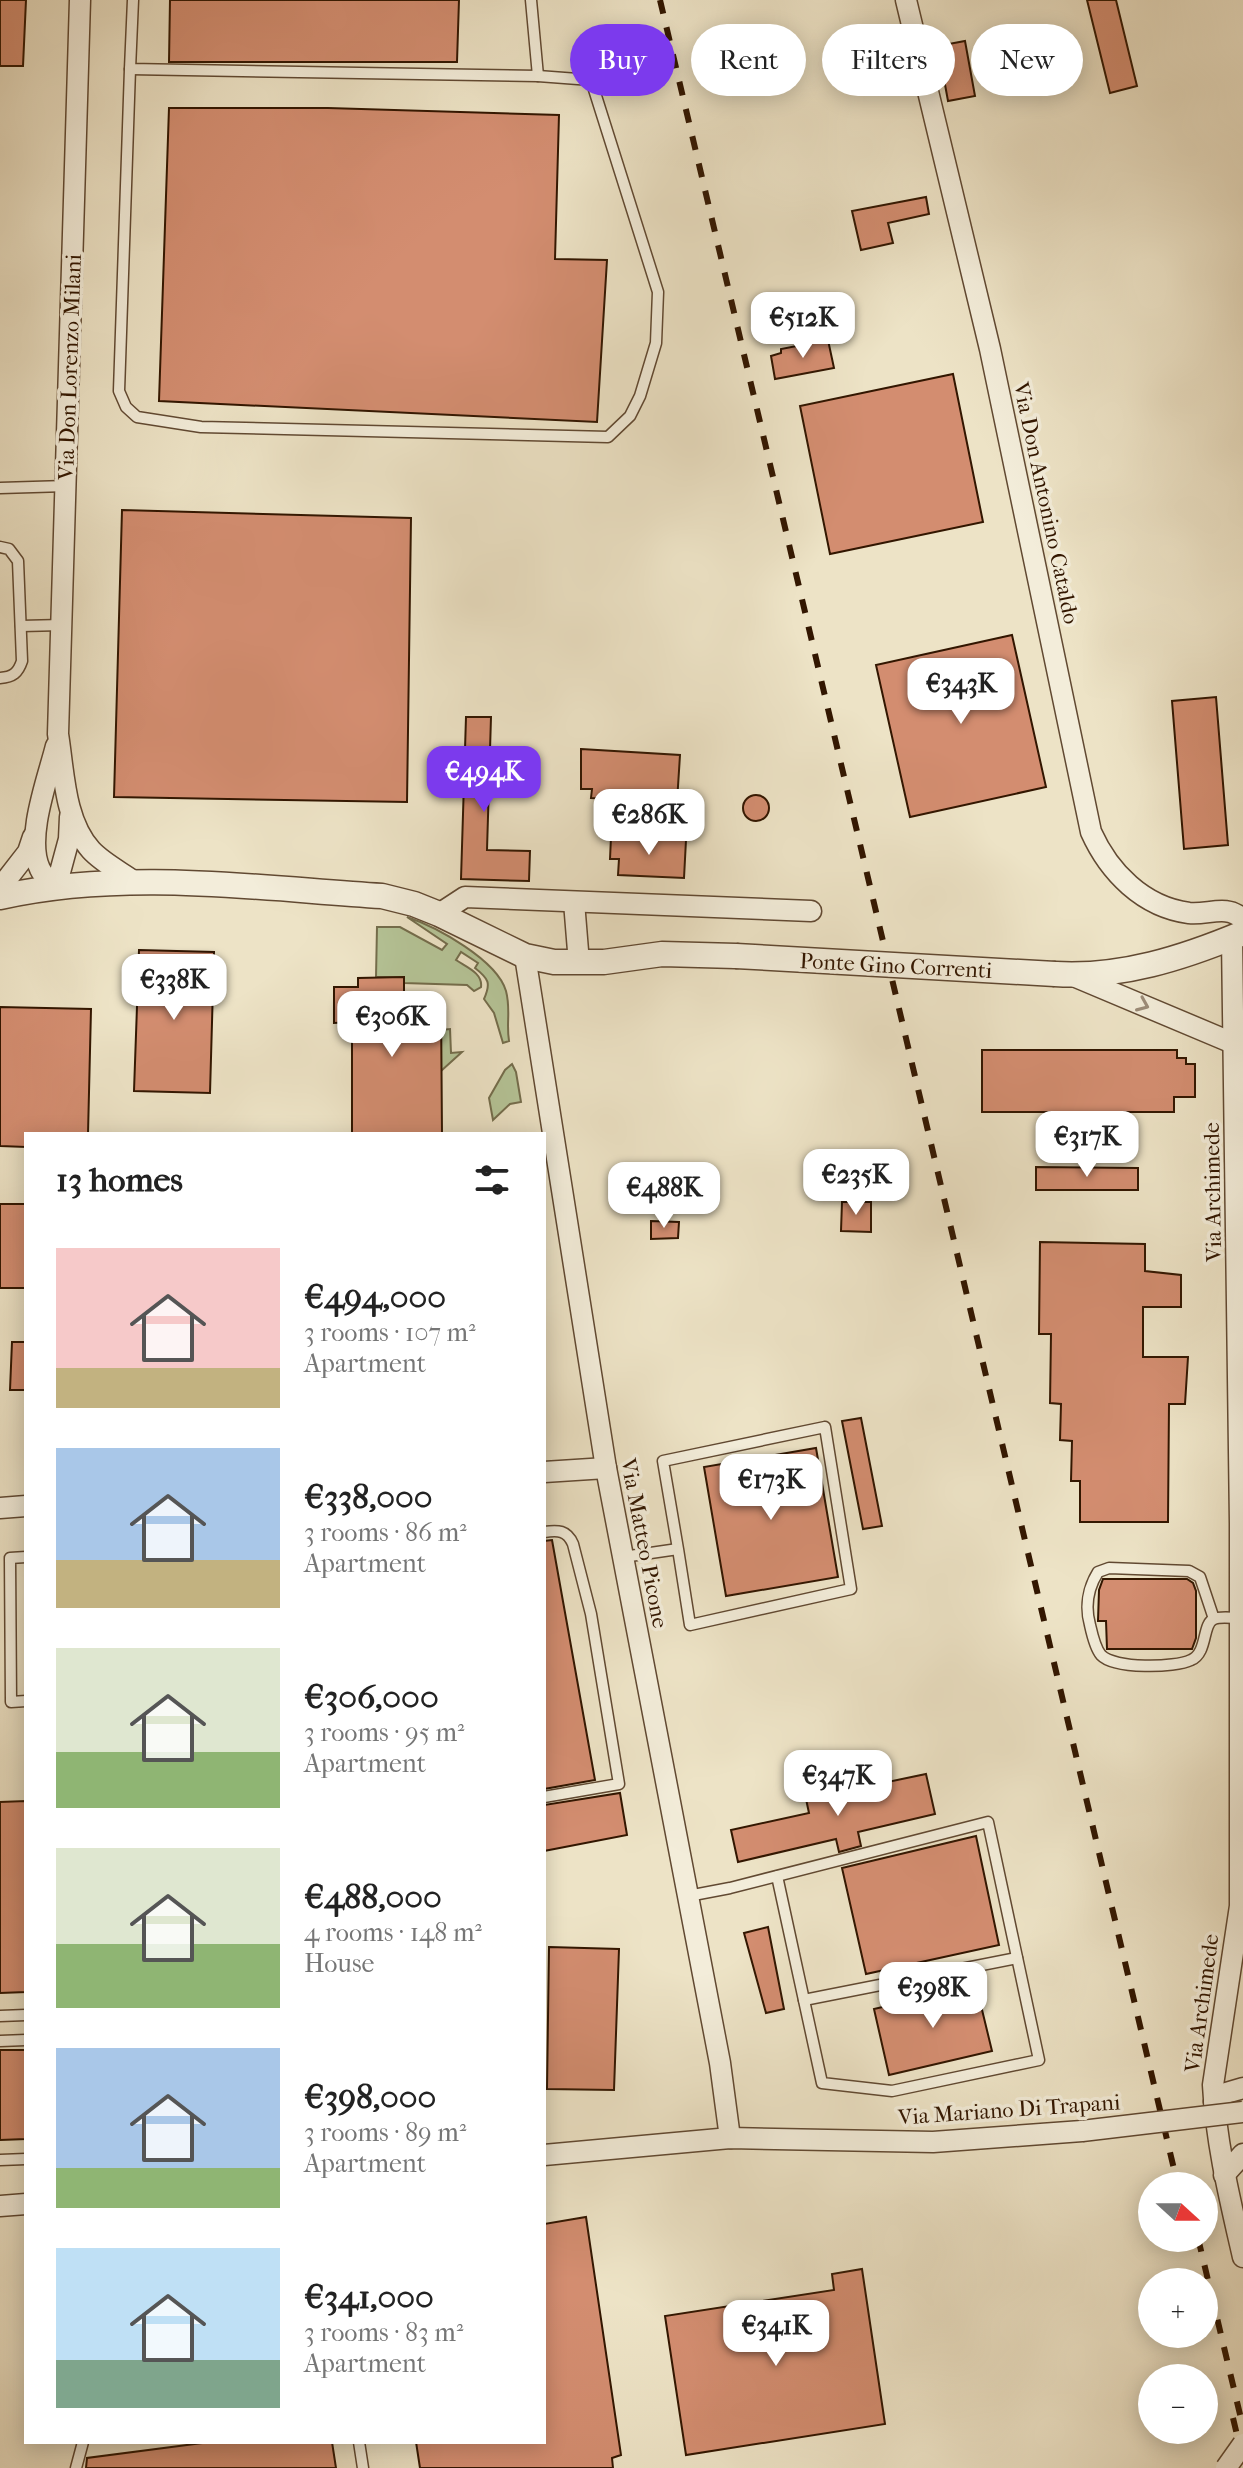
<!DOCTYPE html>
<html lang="en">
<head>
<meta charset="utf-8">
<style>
	:root { --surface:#fff; --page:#f6f6f6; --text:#222; --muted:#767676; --accent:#7c3aed }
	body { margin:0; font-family:"IM FELL French Canon",serif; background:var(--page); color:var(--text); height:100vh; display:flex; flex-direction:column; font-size:30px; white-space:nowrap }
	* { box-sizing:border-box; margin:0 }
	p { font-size:26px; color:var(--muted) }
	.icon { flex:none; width:44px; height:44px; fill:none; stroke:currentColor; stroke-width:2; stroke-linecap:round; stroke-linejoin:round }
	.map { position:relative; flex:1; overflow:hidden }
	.side { position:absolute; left:24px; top:1132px; width:522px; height:1312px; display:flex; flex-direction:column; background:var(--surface); border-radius:0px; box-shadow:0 4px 20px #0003 }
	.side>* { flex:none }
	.top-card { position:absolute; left:570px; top:24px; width:552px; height:72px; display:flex; gap:16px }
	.needle { width:52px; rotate:111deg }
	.buttons { position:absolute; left:1138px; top:2172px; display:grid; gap:16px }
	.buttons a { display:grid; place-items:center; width:80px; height:80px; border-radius:50%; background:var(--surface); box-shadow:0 4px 20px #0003; font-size:40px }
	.price { position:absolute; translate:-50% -68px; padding:0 18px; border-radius:16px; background:#fff; color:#222; font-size:26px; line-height:52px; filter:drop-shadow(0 2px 4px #0008) }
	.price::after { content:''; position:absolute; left:50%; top:48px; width:24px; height:18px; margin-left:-12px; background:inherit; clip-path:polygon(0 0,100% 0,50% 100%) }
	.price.on { background:var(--accent); color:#fff }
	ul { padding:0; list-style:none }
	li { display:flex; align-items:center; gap:24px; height:200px; padding:0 32px }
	li span { display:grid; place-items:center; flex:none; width:224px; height:160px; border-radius:0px; color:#555 }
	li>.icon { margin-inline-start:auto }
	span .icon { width:96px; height:96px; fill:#fffc; stroke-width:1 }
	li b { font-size:34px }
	h2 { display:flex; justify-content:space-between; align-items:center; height:96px; padding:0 32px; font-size:34px }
	.tag { padding:0 28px; border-radius:36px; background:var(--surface); box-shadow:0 4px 20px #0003; font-size:28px; line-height:72px }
	.tag.on { background:var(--accent); color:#fff }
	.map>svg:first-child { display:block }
	.green { fill:#b5c497; stroke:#746d4c; stroke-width:2 }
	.building { fill:#d38d70; stroke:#321600; stroke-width:2 }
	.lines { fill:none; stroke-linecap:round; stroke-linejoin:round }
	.service-casing { stroke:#614932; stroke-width:13 }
	.minor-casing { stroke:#614932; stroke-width:23 }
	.tertiary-casing { stroke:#614932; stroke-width:27 }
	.service { stroke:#f3edda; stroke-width:10 }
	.minor { stroke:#f3edda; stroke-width:20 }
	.tertiary { stroke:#f3edda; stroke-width:24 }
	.rail { stroke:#321600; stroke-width:6; stroke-dasharray:14 14; stroke-linecap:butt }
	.minor-bridge-casing { stroke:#614932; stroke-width:23; stroke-linecap:butt }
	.tertiary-bridge-casing { stroke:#614932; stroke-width:27; stroke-linecap:butt }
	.minor-bridge { stroke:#f3edda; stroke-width:20 }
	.tertiary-bridge { stroke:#f3edda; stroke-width:24 }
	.oneway { stroke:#9c8c78 }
	.labels { text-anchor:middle; stroke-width:7; stroke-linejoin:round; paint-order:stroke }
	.street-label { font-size:22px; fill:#321600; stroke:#f3edda }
</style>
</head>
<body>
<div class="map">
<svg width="1243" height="2468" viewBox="0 0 1243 2468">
	<rect width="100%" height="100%" fill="#ede3c6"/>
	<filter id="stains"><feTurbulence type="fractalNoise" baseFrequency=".0025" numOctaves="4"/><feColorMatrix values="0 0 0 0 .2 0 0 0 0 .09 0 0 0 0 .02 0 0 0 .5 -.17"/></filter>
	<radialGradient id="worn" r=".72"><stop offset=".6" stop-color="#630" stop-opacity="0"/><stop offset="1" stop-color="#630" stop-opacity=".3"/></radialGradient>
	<g class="green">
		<path d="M407,917c30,10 90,43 99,74 5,19 0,32 3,50l-6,2 -9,-30 -10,-14c7,-16 5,-20 -9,-31l3,-5 -17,-11 -5,8c10,7 27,13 25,27l-7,4 -7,-6 -63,-2v-6h-28l1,-50h23l42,23 5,-6z"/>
		<path d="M450,1029l1,24 11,-1 -21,19v-41z"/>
		<path d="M512,1064l4,8 5,30 -11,2 -17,16 -4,-22 16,-28z"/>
	</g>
	<g class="building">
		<path d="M0,0h26l-3,66h-23z"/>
		<path d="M170,0h289l-2,62h-288z"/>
		<path d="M1087,0h29l21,86 -27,7z"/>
		<path d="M965,41l10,55 -27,5 -10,-55z"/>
		<path d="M169,108h159l231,7 -4,144 52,1 -10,162 -438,-21z"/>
		<path d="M926,197l3,17 -41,9 5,20 -32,7 -9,-39z"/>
		<path d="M828,340l6,28 -59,11 -4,-23 10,-3v-4z"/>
		<path d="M953,374l30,148 -153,32 -30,-148z"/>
		<path d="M122,510l289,8 -4,284 -293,-5z"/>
		<path d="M1012,635l34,152 -136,30 -34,-152z"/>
		<path d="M1216,697l12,148 -44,4 -12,-148z"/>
		<path d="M466,717h25l-4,133 43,1 -1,30 -68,-2z"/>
		<path d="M581,749l99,6 -3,47 -86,-4 1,-9h-11z"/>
		<circle cx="756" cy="808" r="13"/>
		<path d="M611,837l75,3 -2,38 -66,-3 1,-16h-9z"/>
		<path d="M139,950l75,2 -4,141 -76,-2z"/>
		<path d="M404,977v28l37,-1 1,130h-90v-112l-18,1v-36h24v-9z"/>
		<path d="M0,1007l91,2 -3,125h-62v13l-26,-1z"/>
		<path d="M982,1050h195v8h9v6h9v33h-21v15h-192z"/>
		<path d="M1036,1167l102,1v22h-102z"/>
		<path d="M842,1202h29v30l-30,-1z"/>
		<rect x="0" y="1204" width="26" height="84"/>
		<path d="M651,1221l28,1 -1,16 -27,1z"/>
		<path d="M1040,1242l105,2v27l36,4v32h-38v50h45l-3,47h-16l-1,118h-88v-41h-9l1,-40 -12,-1 1,-36 -11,-1 1,-69h-12z"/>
		<path d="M12,1342h14v48h-16z"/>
		<path d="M861,1418l21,108 -19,3 -21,-108z"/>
		<path d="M816,1448l22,129 -112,19 -22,-129z"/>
		<path d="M552,1540l43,240 -51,9v-248z"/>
		<path d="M1103,1579h84l6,4 3,8v47l-4,11h-85l-1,-28h-8l1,-31z"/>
		<path d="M926,1774l9,40 -77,18 3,14 -22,6 -3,-13 -98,23 -7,-32 78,-17 -3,-14z"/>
		<path d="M620,1793l7,42 -83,16v-46z"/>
		<path d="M26,1801v191l-26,1v-191z"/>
		<path d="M976,1836l23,109 -133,29 -24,-106z"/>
		<path d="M768,1927l16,82 -18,4 -22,-80z"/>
		<path d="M549,1947l70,2 -5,141 -67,-1z"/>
		<path d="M976,1985l16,66 -103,24 -15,-66z"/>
		<path d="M0,2050h26v89l-26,1z"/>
		<path d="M586,2217l35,238 -9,3 1,10h-193l-4,-26h128v-218z"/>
		<path d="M862,2269l23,155 -199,31 -21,-139 169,-26 -2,-16z"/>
		<path d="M210,2442h122l4,26h-250l1,-10z"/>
	</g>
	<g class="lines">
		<defs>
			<g id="service">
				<path d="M133,0l-3,69 408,7 -7,-76"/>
				<path d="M130,69l-11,322 7,16 11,10 64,10 407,10 22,-21 10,-20 16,-53 2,-51 -67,-212 -53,-4"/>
				<path d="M0,488l66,-2"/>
				<path d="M0,547l9,2 9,12 4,100c-4,12 -9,16 -22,17"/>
				<path d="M21,626l41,-1"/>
				<path d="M544,1532c14,-2 23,-2 29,12l18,70 28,170 -75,13"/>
				<path d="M26,1557l-16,1 1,144 15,-1"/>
				<path d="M623,1557l55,-8 12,76 161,-36 -26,-162 -162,34 15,88"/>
				<path d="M1214,1619l-14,-42 -11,-6 -80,-3 -11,4c-10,16 -13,35 -8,53 2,9 5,23 11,30 13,14 74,13 90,5 17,-7 11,-37 23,-41 6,-3 18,-1 25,-1"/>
				<path d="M688,1896l42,-8 258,-66 51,238 -147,31 -70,-8 -45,-207"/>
				<path d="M804,2000l213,-42"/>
				<path d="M0,2016l26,-1"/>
				<path d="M0,2041l26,-1"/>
				<path d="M0,2160l26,-1"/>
				<path d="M359,2442l4,26"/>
				<path d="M76,2468l7,-26"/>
			</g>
			<g id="minor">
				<path d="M80,0l-22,734c6,37 6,86 33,116 11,12 28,21 41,30"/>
				<path d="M906,0l84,349 101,483c18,40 52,75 98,81 20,2 37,-9 54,6"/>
				<path d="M56,746c-8,32 -31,92 -16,123 3,7 11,13 16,18l13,-48 1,-22"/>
				<path d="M0,888l28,-36 5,-15"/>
				<path d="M574,902l5,61"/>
				<path d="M439,914l26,-17 346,14"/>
				<path d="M1232,938l8,585v383l-27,179c3,58 17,115 30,172"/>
				<path d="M525,956l81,512 114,595 10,75"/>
				<path d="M1071,975l164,69"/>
				<path d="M544,1472l62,-4"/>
				<path d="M0,1508l26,-2"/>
				<path d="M1214,2102l12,-9 17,-5"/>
				<path d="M544,2155l186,-17 203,4 149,-11"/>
				<path d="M1224,2175l19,-21"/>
				<path d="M0,2206l26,-2"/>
			</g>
			<g id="tertiary">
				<path d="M0,897c126,-28 255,-9 382,-1l32,8 25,10 86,42 29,6h50l58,-8 74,2"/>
				<path d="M1055,974c66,4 128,-16 188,-41"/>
			</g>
		</defs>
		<use href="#service" class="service-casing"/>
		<use href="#minor" class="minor-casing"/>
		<use href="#tertiary" class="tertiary-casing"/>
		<use href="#service" class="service"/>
		<use href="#minor" class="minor"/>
		<use href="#tertiary" class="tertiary"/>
		<g class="rail">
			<path d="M660,0l518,2186"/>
			<path d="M1198,2238l45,189"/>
			<path d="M1233,2418l10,42"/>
		</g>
		<defs>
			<g id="minor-bridge">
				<path d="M1082,2131l161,-19"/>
				<path d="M1226,2468l17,-24"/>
			</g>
			<path id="tertiary-bridge" d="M736,956l319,18"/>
		</defs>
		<use href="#minor-bridge" class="minor-bridge-casing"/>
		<use href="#tertiary-bridge" class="tertiary-bridge-casing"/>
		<use href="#minor-bridge" class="minor-bridge"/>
		<use href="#tertiary-bridge" class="tertiary-bridge"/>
	</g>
	<defs><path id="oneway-chevron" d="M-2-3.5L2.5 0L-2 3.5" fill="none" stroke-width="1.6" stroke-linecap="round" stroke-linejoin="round" transform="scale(2)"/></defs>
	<use class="oneway" href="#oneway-chevron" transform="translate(1143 1005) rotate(23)"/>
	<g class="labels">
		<g class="street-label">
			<text transform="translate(69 367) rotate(-88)" y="8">Via Don Lorenzo Milani</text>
			<text transform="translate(1047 503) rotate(78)" y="8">Via Don Antonino Cataldo</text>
			<text transform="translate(896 965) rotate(3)" y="8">Ponte Gino Correnti</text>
			<text transform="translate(1212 1192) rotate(-91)" y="8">Via Archimede</text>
			<text transform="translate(645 1543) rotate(79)" y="8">Via Matteo Picone</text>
			<text transform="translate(1201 2003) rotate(-82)" y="8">Via Archimede</text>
			<text transform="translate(1009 2109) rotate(-4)" y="8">Via Mariano Di Trapani</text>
		</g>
	</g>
	<rect width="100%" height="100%" filter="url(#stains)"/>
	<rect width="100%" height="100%" fill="url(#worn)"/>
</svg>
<div class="buttons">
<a><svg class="needle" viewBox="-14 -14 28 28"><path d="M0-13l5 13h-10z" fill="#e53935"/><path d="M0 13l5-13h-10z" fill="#767676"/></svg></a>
<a>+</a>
<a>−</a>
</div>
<b class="price" style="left:803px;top:360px">€512K</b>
<b class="price" style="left:961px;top:726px">€343K</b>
<b class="price on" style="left:484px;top:814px">€494K</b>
<b class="price" style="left:649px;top:857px">€286K</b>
<b class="price" style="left:174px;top:1022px">€338K</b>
<b class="price" style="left:392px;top:1059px">€306K</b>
<b class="price" style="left:1087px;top:1179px">€317K</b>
<b class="price" style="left:856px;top:1217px">€235K</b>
<b class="price" style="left:664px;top:1230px">€488K</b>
<b class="price" style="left:771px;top:1522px">€173K</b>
<b class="price" style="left:838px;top:1818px">€347K</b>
<b class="price" style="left:933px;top:2030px">€398K</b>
<b class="price" style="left:776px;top:2368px">€341K</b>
<div class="top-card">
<a class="tag on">Buy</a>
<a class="tag">Rent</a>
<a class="tag">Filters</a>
<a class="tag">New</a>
</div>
<section class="side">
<h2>13 homes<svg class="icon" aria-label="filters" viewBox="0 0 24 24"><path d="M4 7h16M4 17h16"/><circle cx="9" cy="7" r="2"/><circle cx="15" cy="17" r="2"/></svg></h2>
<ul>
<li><span style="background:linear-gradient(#f6c9c9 75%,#c2b280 0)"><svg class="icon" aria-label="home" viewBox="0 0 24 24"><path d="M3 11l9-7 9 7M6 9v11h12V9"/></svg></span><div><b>€494,000</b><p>3 rooms · 107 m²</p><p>Apartment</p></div></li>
<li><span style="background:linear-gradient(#a9c7e8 70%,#c2b280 0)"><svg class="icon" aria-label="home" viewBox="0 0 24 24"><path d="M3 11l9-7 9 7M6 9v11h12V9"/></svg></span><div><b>€338,000</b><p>3 rooms · 86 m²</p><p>Apartment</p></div></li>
<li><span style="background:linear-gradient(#dfe7d0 65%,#8fb573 0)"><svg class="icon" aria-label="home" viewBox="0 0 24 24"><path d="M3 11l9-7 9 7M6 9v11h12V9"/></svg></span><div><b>€306,000</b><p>3 rooms · 95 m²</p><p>Apartment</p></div></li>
<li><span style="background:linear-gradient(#dfe7d0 60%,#8fb573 0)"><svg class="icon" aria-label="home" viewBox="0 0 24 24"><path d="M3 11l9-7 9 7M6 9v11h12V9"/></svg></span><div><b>€488,000</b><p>4 rooms · 148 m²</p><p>House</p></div></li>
<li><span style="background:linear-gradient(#a9c7e8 75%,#8fb573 0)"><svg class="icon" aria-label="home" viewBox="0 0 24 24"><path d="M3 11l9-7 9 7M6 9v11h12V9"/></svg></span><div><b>€398,000</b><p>3 rooms · 89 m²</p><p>Apartment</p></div></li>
<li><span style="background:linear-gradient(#bfe0f5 70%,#7fa58c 0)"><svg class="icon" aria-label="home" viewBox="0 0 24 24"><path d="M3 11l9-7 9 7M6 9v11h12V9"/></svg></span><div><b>€341,000</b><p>3 rooms · 83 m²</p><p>Apartment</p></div></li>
</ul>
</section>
</div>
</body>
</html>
